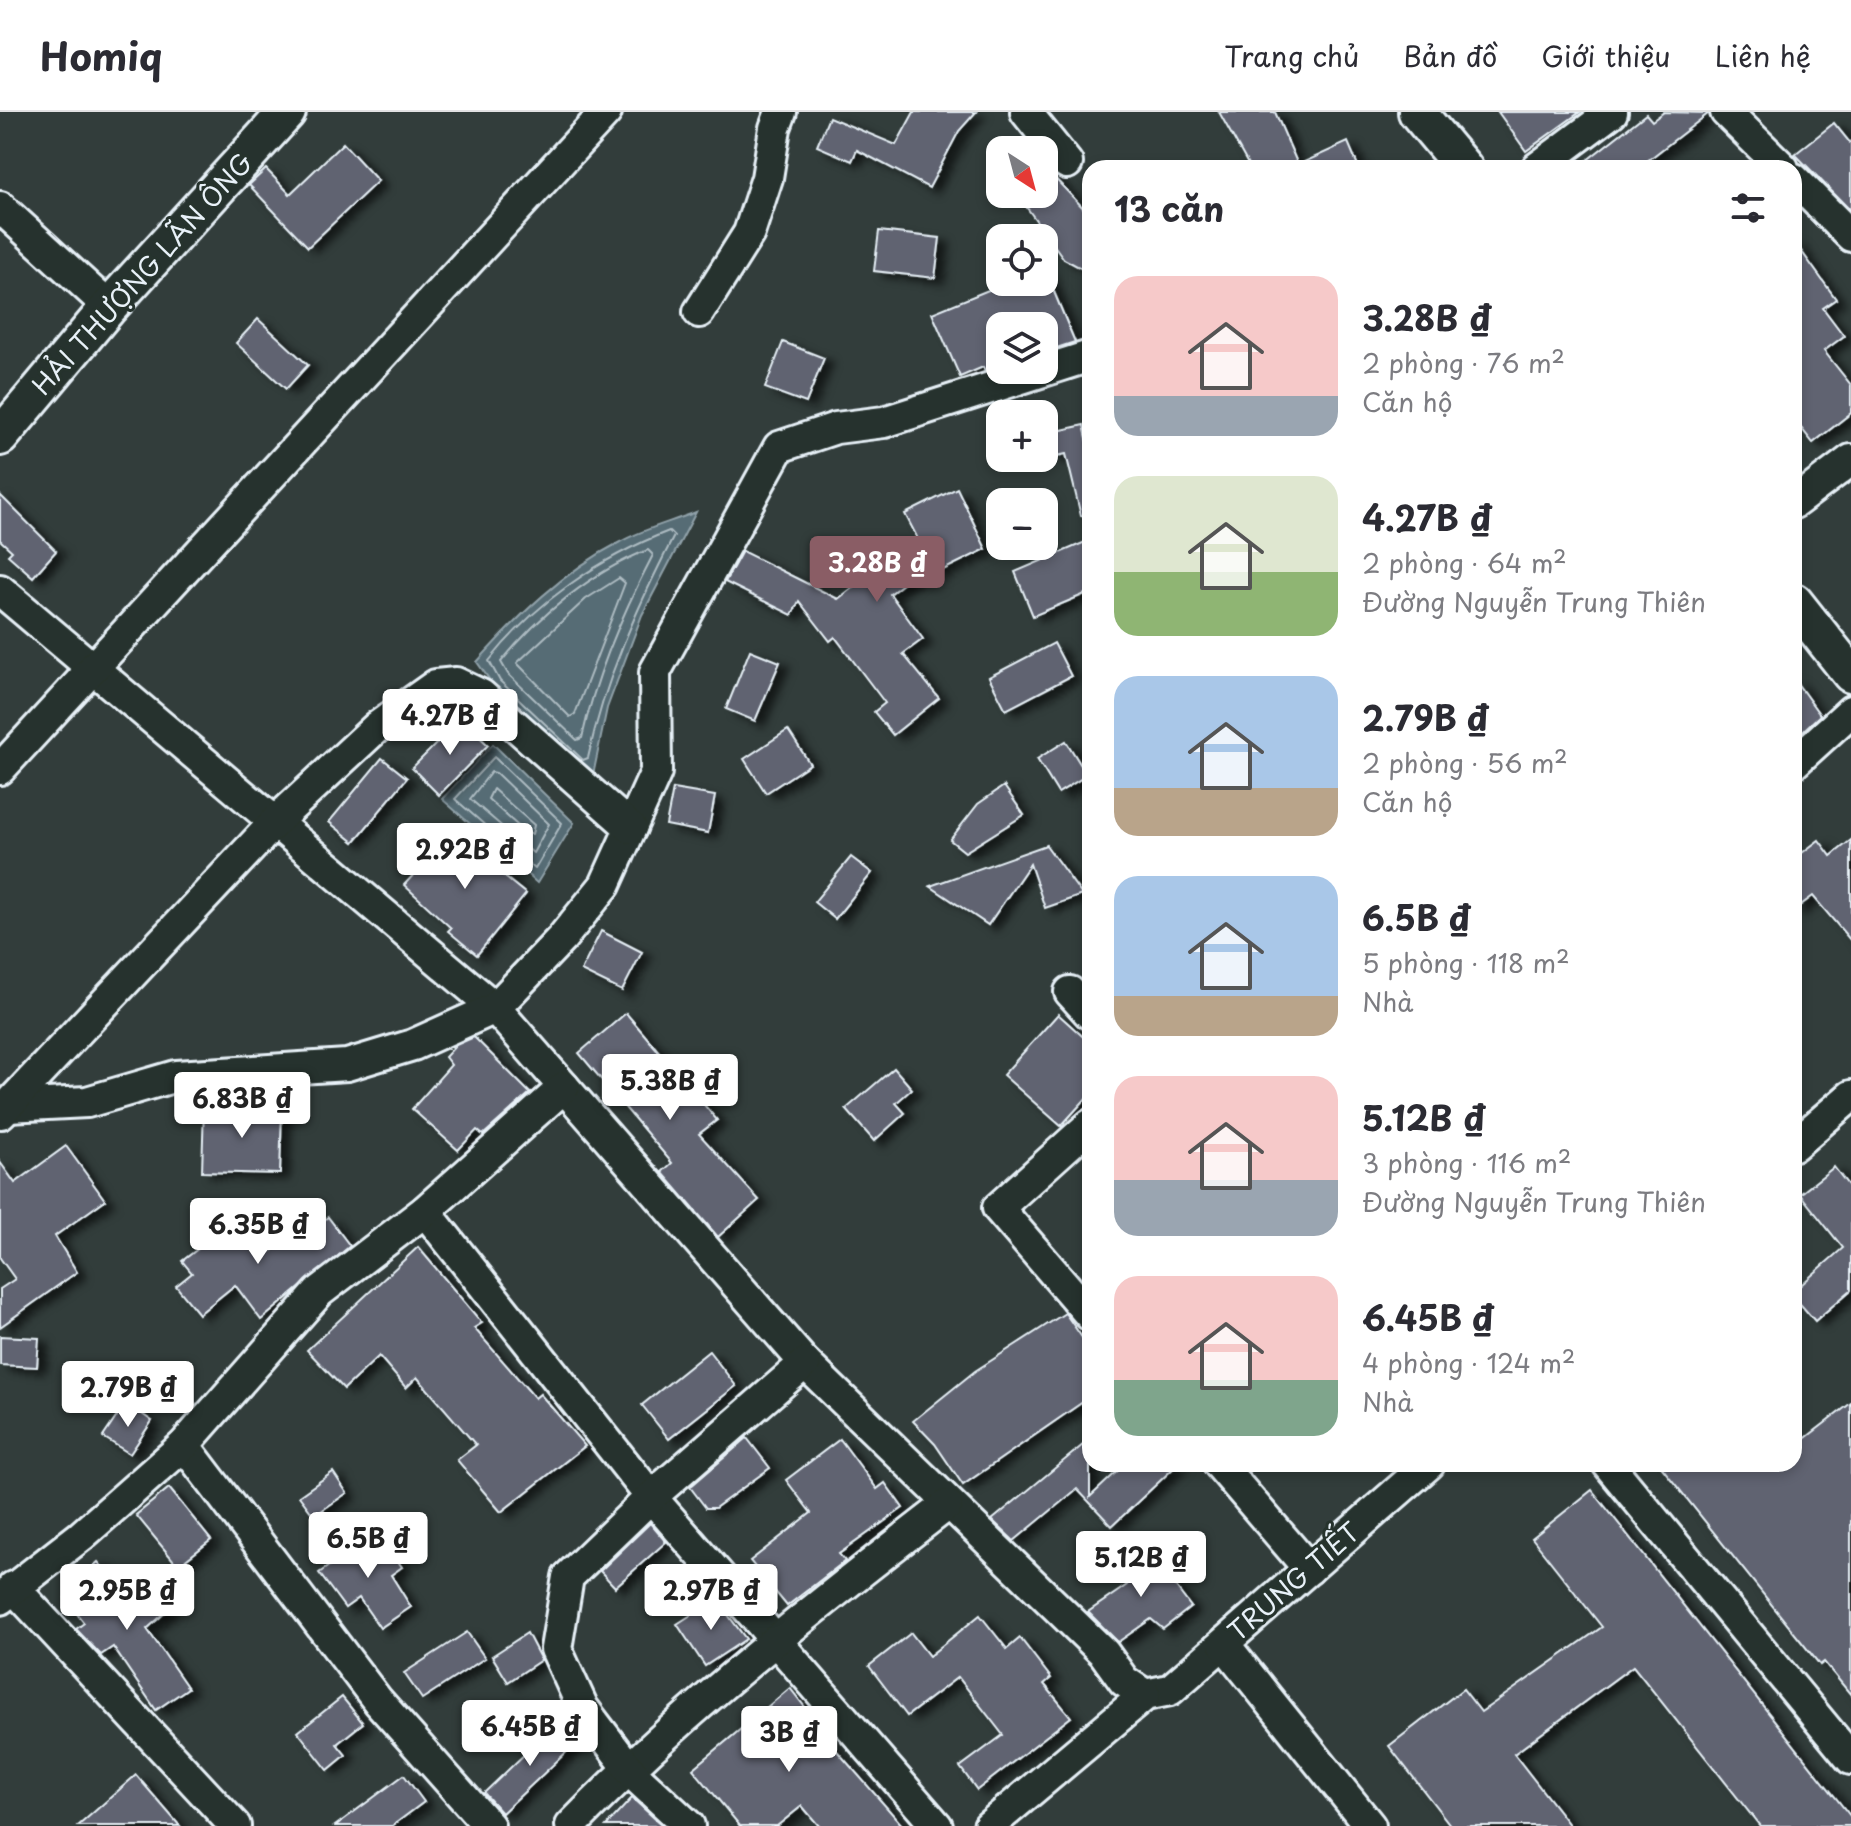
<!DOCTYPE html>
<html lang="vi">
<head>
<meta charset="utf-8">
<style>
	:root { --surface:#fff; --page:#f7f7f7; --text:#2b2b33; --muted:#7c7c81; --line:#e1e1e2; --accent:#8a5d65 }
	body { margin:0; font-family:"Playpen Sans",sans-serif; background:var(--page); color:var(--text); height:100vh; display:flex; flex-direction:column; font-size:30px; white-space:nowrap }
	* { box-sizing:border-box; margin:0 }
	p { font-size:26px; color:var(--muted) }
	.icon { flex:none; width:44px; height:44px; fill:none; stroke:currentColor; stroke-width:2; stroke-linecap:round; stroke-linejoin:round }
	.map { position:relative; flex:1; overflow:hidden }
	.side { position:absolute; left:1082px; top:48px; width:720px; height:1312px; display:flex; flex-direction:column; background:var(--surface); border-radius:24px; box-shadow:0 4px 12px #0003 }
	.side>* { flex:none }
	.needle { width:52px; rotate:144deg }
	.fabs { position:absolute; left:986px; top:24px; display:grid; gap:16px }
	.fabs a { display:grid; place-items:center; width:72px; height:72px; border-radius:16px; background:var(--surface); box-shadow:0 4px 12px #0003; font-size:40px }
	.price { position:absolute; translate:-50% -68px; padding:0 18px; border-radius:8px; background:#fff; color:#222; font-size:26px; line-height:52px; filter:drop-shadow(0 2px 4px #0008) }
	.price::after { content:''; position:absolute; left:50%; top:48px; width:24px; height:18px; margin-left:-12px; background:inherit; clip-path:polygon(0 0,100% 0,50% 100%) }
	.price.selected { background:var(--accent); color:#fff }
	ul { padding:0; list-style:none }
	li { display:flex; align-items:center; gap:24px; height:200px; padding:0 32px }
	li span { display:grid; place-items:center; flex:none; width:224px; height:160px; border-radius:24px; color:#555 }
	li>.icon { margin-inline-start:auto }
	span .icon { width:96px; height:96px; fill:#fffc; stroke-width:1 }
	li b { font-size:34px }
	h2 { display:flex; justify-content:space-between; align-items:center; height:96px; padding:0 32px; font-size:34px }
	header { display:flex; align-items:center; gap:48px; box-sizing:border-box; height:112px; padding:0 40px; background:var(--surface); border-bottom:2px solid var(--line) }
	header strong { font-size:38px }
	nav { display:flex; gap:44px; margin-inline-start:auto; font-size:28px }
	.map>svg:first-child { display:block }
	.water { fill:#566c74; stroke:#90a1a9; stroke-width:2 }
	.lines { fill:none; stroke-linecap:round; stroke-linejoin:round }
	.shore { stroke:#aebcc3; stroke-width:2 }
	.building { fill:#606471; stroke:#e8f1f8; stroke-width:2; filter:url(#shadow) }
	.minor-casing { stroke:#e8f1f8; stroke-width:36 }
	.tertiary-casing { stroke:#e8f1f8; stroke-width:42 }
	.minor { stroke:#26332d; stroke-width:30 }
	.tertiary { stroke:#26332d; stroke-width:36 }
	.labels { text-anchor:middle; stroke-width:6; stroke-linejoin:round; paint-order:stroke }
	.street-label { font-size:26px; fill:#e8f1f8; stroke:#26332d }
</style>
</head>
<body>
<header>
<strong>Homiq</strong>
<nav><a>Trang chủ</a><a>Bản đồ</a><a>Giới thiệu</a><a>Liên hệ</a></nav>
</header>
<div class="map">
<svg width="1851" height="1714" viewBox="0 0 1851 1714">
	<defs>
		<filter id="shadow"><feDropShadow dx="9" dy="5" stdDeviation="4" flood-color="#0009"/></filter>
	</defs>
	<rect width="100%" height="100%" fill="#323d3b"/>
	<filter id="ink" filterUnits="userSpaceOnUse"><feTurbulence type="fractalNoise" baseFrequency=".0125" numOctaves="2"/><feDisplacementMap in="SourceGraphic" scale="16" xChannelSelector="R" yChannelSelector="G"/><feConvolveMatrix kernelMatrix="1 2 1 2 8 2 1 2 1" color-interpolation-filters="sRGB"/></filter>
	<g filter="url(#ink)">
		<g class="water">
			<path d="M696,400l-54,103 -35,93 -15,72 -98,-94 -17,-24c41,-46 87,-91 143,-120 23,-13 51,-20 76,-30z"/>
			<path d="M493,632l81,79 -37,60 -95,-84z"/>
		</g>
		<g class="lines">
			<g class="shore">
				<path d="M669,419l5,5c-37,72 -69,142 -86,222l-5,2 -83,-79 -11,-20c47,-59 110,-103 180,-130z"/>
				<path d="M648,438l5,5c-31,59 -57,119 -71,183l-5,2 -69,-66 -7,-12c37,-46 92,-91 147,-112z"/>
				<path d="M619,466l6,5 -50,131 -5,3 -53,-54 69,-64z"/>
				<path d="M494,645l68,66 -27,46 -80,-70z"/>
				<path d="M491,660l5,1 53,51 -16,29 -63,-54z"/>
				<path d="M493,677l41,36 -2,9h-5l-39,-35z"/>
			</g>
		</g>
		<g class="building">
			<path d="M914,0h62l-17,19 -30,57 -72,-38 -5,11 -35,-15 12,-29 67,28z"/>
			<path d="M1219,0h56l23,53 50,-23 11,26h-109z"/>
			<path d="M1498,0h82l-54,39z"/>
			<path d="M1664,0l45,1 -71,55h-61l69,-54 6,7z"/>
			<path d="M1834,11l17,21v67l-56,-57z"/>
			<path d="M343,31l35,38 -70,66 -59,-62 17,-16 24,25z"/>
			<path d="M1044,55l46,48v58l-26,-14 -47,-65h27z"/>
			<path d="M879,119l61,7 -5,40 -61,-7z"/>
			<path d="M1794,129l42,58 -13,9 21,28 -20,15 27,34v28l-38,30 -19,-24z"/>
			<path d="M1044,156l31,74 -31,10v-26h-44v40l-15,5 -2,-4 -23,10 -28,-64 76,-31h36z"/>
			<path d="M258,207l50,46 -22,24 -50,-46z"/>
			<path d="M783,230l41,16 -18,45 -41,-15z"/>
			<path d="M1084,313l6,26v64l-9,1 -15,-62 -13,3 -5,-24z"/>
			<path d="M957,376l29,61 -51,25 -5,-11 -40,31 33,45 -20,15 36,44 -46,37 -19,-23 11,-9 -50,-66 -5,4 -31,-40 -7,14 -67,-33 17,-31 96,48 79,-62 -12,-23z"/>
			<path d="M0,383l56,56 -23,26 -25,-22 4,-4 -12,-11z"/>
			<path d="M1090,428v52l-57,24 -18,-44z"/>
			<path d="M1054,531l17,33 -65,34 -17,-33z"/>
			<path d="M750,538l30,12 -25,59 -29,-12z"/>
			<path d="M1794,567l26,36 -26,24z"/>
			<path d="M461,607l27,26 -49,50 -27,-27z"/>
			<path d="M788,618l22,34 -44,29 -22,-34z"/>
			<path d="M1066,629l21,34 -29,18 -21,-34z"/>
			<path d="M382,646l25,20 -53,64 -25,-20z"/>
			<path d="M1004,674l20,29 -59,37 -15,-12 28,-36z"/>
			<path d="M673,677l42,7 -7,37 -42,-8z"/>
			<path d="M458,715l27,24 -5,6 46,37 -49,61 -29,-24 3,-3 -47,-43z"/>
			<path d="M1819,728l12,16 20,-16v101l-38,-45 -19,14v-51z"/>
			<path d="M1046,733l36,50 -37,13 -15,-44 -42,61 -58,-39z"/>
			<path d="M851,745l21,16 -37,46 -21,-17z"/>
			<path d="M601,819l41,21 -20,39 -41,-20z"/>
			<path d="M626,901l91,107 -18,14 60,66 -41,37 -56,-65 10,-9 -93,-110z"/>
			<path d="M1058,902l32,29v51l-29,32 -58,-51z"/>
			<path d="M474,925l56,56 -47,42 -6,-5 -19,20 -46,-41 39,-44 -6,-8 11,-12z"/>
			<path d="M894,956l18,21 -16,14 9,10 -31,28 -28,-32z"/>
			<path d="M204,994l78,2 -2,66 -78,-2z"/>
			<path d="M66,1034l39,54 -50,36 22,36 -77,55v-38l15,-10 -15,-21v-96l15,21z"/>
			<path d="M1834,1055l17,22v101l-36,31 -21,-24v-6l49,-43 -43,-54z"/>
			<path d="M241,1104l29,36 29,-21 4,5 25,-19 22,29 -89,74 -26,-35 -36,29 -23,-28 16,-13 -10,-12z"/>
			<path d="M418,1135l64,76 -8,5 61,70 5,-4 45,52 -84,66 -44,-52 19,-15 -59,-68 -11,11 -27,-32 -35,33 -37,-39z"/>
			<path d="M1065,1201l25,36v48l-127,88 -28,-41 -22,-23 62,-50z"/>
			<path d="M0,1224l39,2 -2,29 -37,-2z"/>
			<path d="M709,1239l27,35 -67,53 -27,-34z"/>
			<path d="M126,1291l26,18 -22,33 -27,-17z"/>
			<path d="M1851,1291v292l-27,-33 -4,3 -161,-201h135v-17z"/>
			<path d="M747,1326l23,30 -55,40h-9l-16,-21z"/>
			<path d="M840,1327l37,50 8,-6 18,25 -64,46 6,7 -58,45 -37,-45 61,-48 -25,-33z"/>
			<path d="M1090,1327v58l35,-33h53l-66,62 -35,-37 -63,52 -22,-21z"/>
			<path d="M333,1360l14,21 -33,23 -15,-20z"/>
			<path d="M169,1376l42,52 -33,26 -42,-51z"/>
			<path d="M1592,1378l259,327v9h-91l-127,-160 -119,88 56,72h-119l-62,-80 74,-57 18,23 121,-85 -70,-89z"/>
			<path d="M650,1411l16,19 -51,45 -15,-16z"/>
			<path d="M377,1420l25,35 -11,8 20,32 -31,21 -21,-30 -14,10 -26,-35z"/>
			<path d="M1146,1436l45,59 -28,22 -12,-10 -33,23 -30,-30 39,-27 -10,-15z"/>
			<path d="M98,1450l33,38 16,-14 21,24 -21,19 41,59 -32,22 -43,-63 -12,8 -25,-26 8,-6 -19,-25 21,-16 -5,-5z"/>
			<path d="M716,1487l30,40 -41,27 -28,-42z"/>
			<path d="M980,1503l27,34 13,-11 31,40 -7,6 27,33 -94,73 -17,-23 43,-32 -45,-58 -51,39 -38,-50 42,-33 18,23z"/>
			<path d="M467,1520l18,26 -63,41 -18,-26z"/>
			<path d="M527,1521l14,27 -33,22 -16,-26z"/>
			<path d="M790,1576l21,27 -3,3 95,108h-84l-17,-20 -25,20h-37l-47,-57z"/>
			<path d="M342,1585l21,26 -26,21 9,11 -18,15 -30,-38z"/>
			<path d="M557,1611l19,20 -74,70 -18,-20z"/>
			<path d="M136,1663l44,51h-102z"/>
			<path d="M404,1663l20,27 -32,24h-57z"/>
			<path d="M632,1686l31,28h-57z"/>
		</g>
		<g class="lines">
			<defs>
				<g id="minor">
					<path d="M1026,0l41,51"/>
					<path d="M1726,0l57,56"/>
					<path d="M1537,56l75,-56"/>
					<path d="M1794,67l57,57"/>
					<path d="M0,95l109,100"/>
					<path d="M699,200l50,-79 18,-55 8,-50 6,-16"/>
					<path d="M1794,391l57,-43"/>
					<path d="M0,478l495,418 310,355 299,290 20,28 21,14 25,-5 259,-226"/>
					<path d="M1794,651l57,-52"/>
					<path d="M0,657l606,-657"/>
					<path d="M1070,880l20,22"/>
					<path d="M8,994l79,-4 89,-26 171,-11 66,-20 82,-37 67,-70 43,-53 51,-113 -1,-100 124,-225 57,-19 48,-6 206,-66"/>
					<path d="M1,1001l275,-292 101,-94 59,-42 20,-2 25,12 150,133"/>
					<path d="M1090,1013l-92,83 92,107"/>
					<path d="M1794,1033l57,-49"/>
					<path d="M425,1099l226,286 286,329"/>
					<path d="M184,1333l194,256 111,125"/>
					<path d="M1219,1352l90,105"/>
					<path d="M1608,1352l243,295"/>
					<path d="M13,1475l222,239"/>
					<path d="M0,1487l81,-63 103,-91 135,-153 106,-81 139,-124"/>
					<path d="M1224,1532l146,182"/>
					<path d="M571,1714c116,-119 245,-220 376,-321"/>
					<path d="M689,1714l-55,-51 -51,-67 -27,-59 12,-72 83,-80 154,-134"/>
					<path d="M989,1714l156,-131"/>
				</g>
				<g id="tertiary">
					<path d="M1417,0l47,56"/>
					<path d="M0,325l109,-130 178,-195"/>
					<path d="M1794,490l57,72"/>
				</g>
			</defs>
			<use href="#minor" class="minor-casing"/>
			<use href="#tertiary" class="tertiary-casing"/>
			<use href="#minor" class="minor"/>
			<use href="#tertiary" class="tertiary"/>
		</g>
	</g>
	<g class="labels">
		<g class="street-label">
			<text transform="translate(143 162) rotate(-48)" y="9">HẢI THƯỢNG LÃN ÔNG</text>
			<text transform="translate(1294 1470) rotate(-41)" y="9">TRUNG TIẾT</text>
		</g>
	</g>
</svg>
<div class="fabs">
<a><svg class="needle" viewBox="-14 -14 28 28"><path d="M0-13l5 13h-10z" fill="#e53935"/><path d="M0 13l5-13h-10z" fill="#7c7c81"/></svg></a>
<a><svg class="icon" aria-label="locate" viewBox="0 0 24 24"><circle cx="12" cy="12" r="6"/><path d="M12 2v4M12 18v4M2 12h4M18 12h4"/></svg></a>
<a><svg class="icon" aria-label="layers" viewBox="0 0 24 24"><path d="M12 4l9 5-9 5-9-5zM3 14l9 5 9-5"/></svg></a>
<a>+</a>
<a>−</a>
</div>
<b class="price selected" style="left:877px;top:492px">3.28B ₫</b>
<b class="price" style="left:450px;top:645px">4.27B ₫</b>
<b class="price" style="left:465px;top:779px">2.92B ₫</b>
<b class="price" style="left:670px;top:1010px">5.38B ₫</b>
<b class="price" style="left:242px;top:1028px">6.83B ₫</b>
<b class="price" style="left:258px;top:1154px">6.35B ₫</b>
<b class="price" style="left:128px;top:1317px">2.79B ₫</b>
<b class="price" style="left:368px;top:1468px">6.5B ₫</b>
<b class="price" style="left:1141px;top:1487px">5.12B ₫</b>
<b class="price" style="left:127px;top:1520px">2.95B ₫</b>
<b class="price" style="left:711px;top:1520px">2.97B ₫</b>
<b class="price" style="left:530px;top:1656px">6.45B ₫</b>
<b class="price" style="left:789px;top:1662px">3B ₫</b>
<section class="side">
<h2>13 căn<svg class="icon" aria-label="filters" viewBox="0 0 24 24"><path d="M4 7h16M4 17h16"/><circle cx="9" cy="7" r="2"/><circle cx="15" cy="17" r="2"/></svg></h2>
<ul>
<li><span style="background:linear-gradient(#f6c9c9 75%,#9aa5b1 0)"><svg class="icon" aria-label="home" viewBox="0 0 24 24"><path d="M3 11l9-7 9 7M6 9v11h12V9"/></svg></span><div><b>3.28B ₫</b><p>2 phòng · 76 m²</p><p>Căn hộ</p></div></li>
<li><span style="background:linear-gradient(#dfe7d0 60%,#8fb573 0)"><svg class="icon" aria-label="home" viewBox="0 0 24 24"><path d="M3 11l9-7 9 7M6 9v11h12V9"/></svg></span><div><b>4.27B ₫</b><p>2 phòng · 64 m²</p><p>Đường Nguyễn Trung Thiên</p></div></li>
<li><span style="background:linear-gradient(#a9c7e8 70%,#b9a48a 0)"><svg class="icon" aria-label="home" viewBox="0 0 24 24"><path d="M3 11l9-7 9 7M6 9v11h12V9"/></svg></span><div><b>2.79B ₫</b><p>2 phòng · 56 m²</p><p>Căn hộ</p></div></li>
<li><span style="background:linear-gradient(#a9c7e8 75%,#b9a48a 0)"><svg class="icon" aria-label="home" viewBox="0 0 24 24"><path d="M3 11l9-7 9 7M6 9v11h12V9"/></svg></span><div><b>6.5B ₫</b><p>5 phòng · 118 m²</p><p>Nhà</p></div></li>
<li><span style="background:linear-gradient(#f6c9c9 65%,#9aa5b1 0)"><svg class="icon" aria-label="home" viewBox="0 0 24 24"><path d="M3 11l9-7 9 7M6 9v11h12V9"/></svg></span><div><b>5.12B ₫</b><p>3 phòng · 116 m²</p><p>Đường Nguyễn Trung Thiên</p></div></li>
<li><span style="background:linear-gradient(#f6c9c9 65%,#7fa58c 0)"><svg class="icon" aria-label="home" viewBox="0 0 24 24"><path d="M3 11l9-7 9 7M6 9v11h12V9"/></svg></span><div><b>6.45B ₫</b><p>4 phòng · 124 m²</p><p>Nhà</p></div></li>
</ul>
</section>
</div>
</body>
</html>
